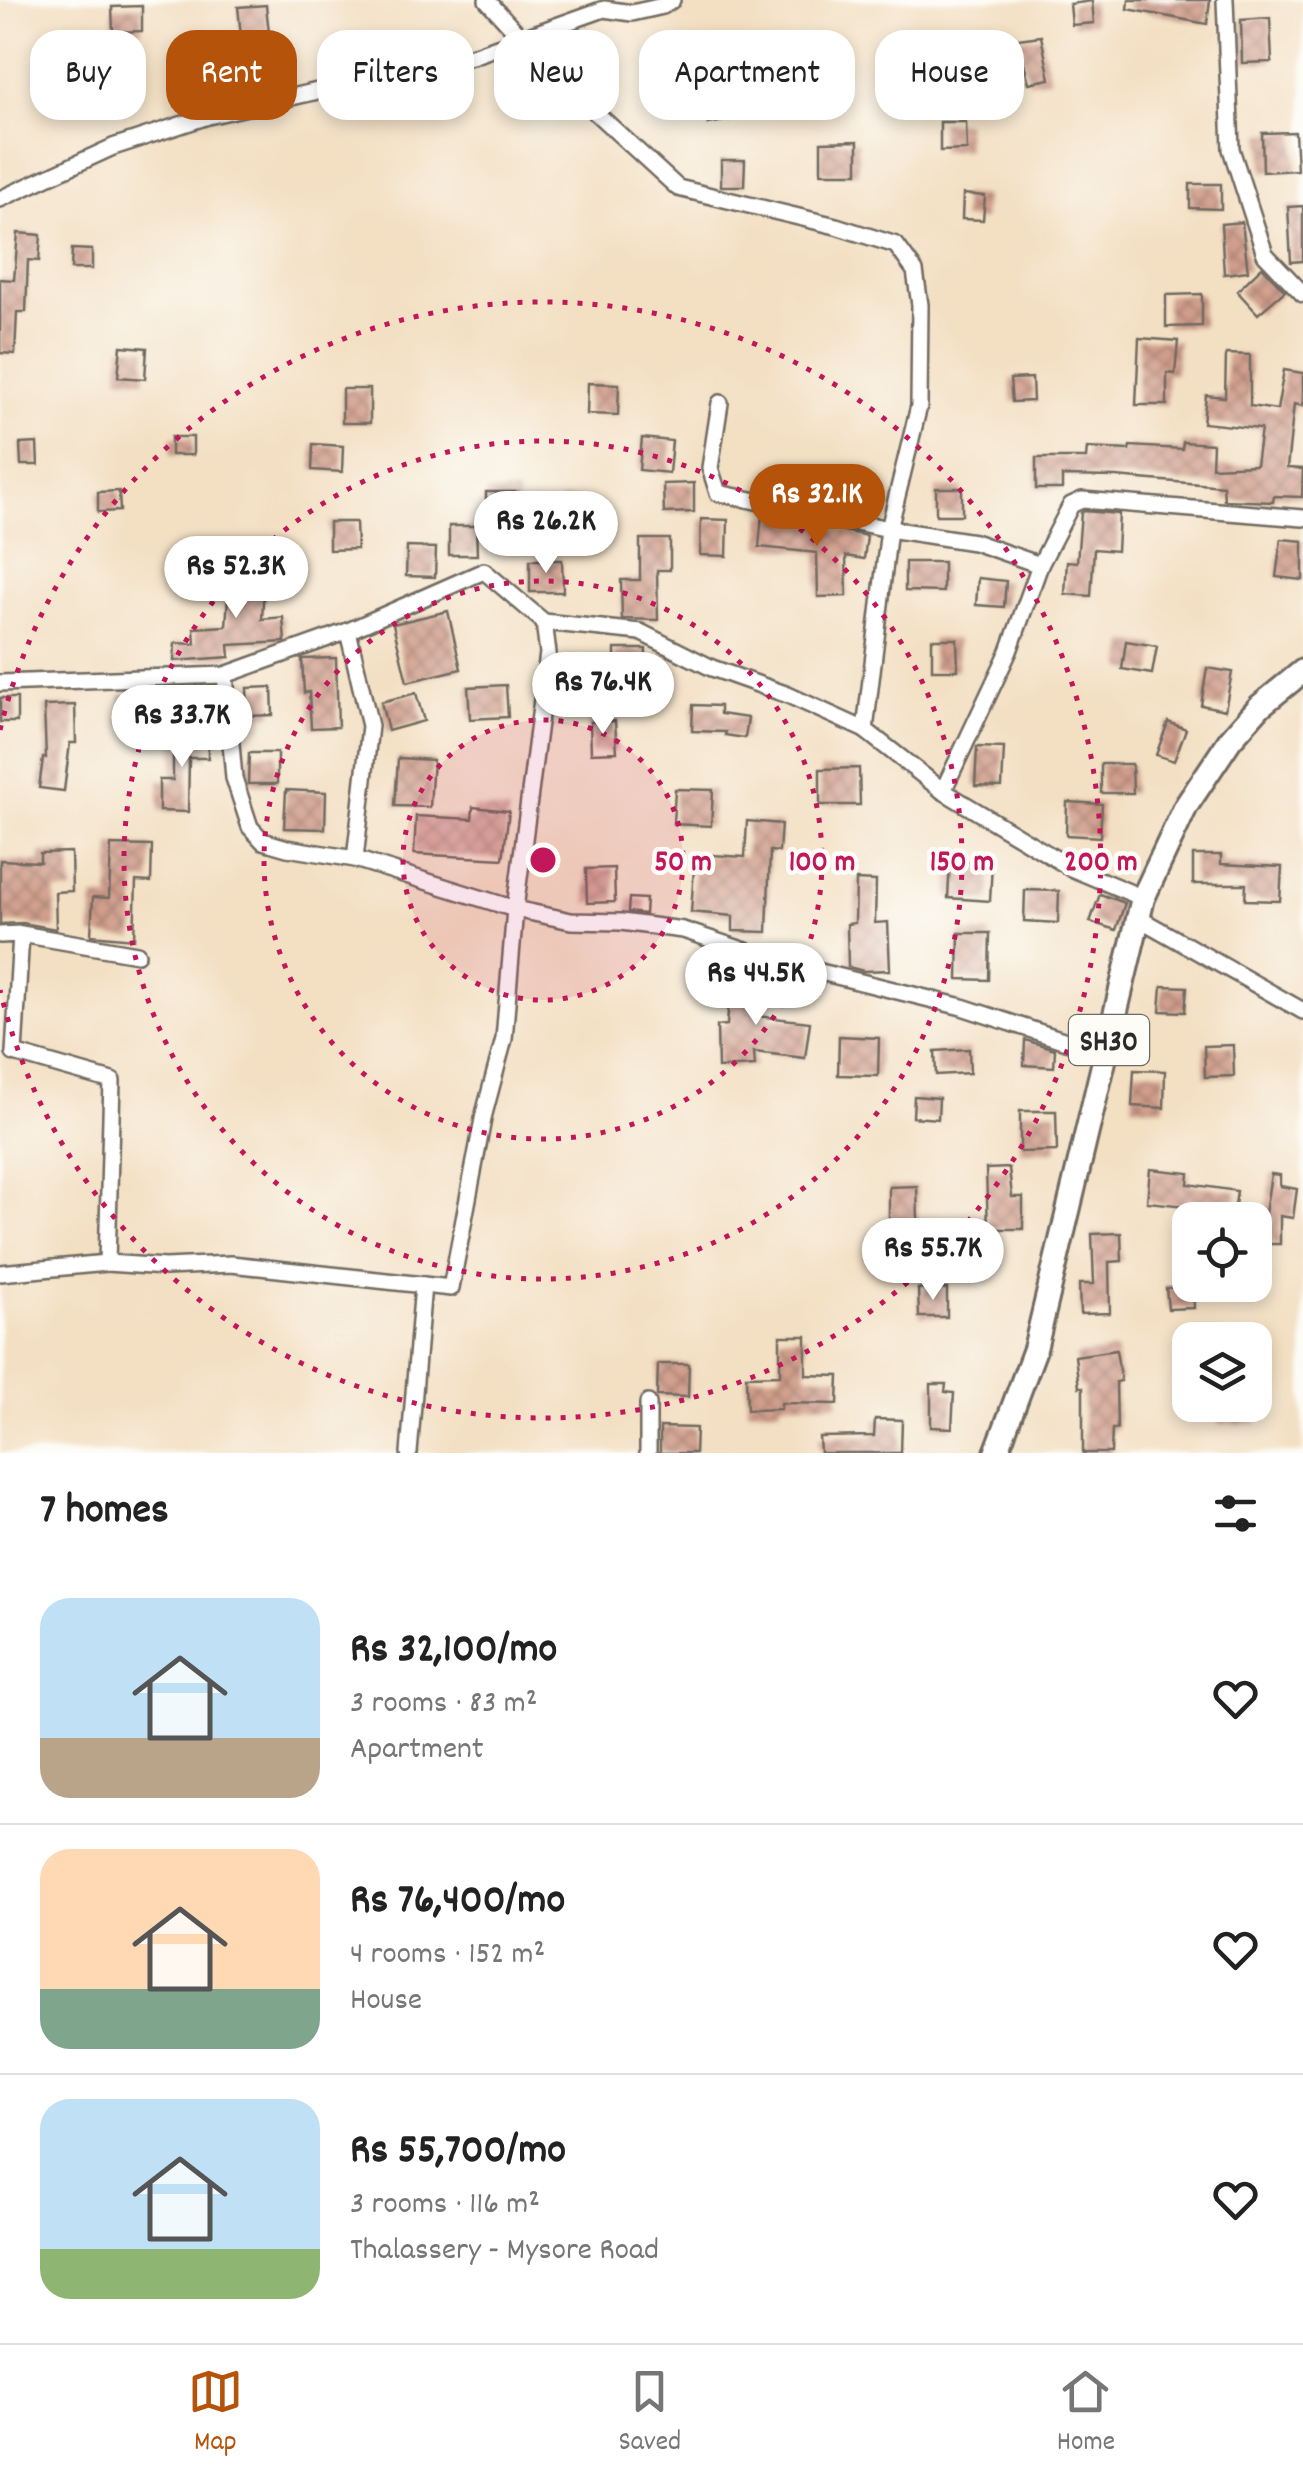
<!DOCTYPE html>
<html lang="en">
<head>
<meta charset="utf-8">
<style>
	:root { --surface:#fff; --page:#f6f6f6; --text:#222; --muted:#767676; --line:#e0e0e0; --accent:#b45309 }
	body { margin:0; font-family:Dekko,sans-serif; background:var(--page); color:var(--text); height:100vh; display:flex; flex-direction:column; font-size:38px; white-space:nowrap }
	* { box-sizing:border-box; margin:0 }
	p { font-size:32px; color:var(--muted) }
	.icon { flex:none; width:55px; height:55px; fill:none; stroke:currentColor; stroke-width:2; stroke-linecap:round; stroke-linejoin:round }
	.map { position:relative; height:1453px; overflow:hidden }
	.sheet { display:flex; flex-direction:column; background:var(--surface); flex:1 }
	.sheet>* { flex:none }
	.top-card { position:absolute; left:30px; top:30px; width:1245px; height:90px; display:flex; gap:20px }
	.buttons { position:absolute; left:1172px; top:1202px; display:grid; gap:20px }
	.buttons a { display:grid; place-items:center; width:100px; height:100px; border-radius:20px; background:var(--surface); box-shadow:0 5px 15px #0003; font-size:50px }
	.price { position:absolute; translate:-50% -85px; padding:0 22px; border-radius:35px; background:#fff; color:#222; font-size:32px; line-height:65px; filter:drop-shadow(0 2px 5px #0008) }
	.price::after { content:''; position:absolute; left:50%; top:60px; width:30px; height:22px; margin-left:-15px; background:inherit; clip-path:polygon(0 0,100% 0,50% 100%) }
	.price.selected { background:var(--accent); color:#fff }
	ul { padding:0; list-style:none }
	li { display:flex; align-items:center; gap:30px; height:250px; padding:0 40px }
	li+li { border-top:2px solid var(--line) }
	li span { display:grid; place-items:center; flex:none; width:280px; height:200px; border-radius:30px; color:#555 }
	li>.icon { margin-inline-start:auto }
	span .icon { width:120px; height:120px; fill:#fffc; stroke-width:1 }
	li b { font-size:42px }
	h2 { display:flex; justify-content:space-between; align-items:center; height:120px; padding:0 40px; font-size:42px }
	.pill { padding:0 35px; border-radius:30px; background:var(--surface); box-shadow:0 5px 15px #0003; font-size:35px; line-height:90px }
	.pill.selected { background:var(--accent); color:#fff }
	.tab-bar { display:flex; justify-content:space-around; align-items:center; height:140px; border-top:2px solid var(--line); background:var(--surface); font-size:28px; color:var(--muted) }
	.tab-bar a { display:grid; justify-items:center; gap:5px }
	.tab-bar .selected { color:var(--accent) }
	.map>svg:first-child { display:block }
	.building { fill:url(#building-cross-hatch) }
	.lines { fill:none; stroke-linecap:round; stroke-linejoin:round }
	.minor-casing { stroke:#716a60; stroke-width:20 }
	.primary-casing { stroke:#716a60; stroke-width:28 }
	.minor { stroke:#fff; stroke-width:15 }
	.primary { stroke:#fff; stroke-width:22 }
	.ring { fill:none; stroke:#c2185b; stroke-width:5; stroke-dasharray:5 10 }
	.labels { text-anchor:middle; stroke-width:9; stroke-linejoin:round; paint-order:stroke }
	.shield { fill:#fdfcf7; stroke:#6a6a68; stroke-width:2.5 }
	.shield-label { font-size:30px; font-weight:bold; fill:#2b2b2b }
	.centre { fill:#c2185b; stroke:#fdfcf7; stroke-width:5 }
	.ring-label { font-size:30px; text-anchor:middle; font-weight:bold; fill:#c2185b; stroke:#fdfcf7; stroke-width:9; stroke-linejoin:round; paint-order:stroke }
</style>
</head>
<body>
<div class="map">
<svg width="1303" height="1453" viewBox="0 0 1303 1453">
	<defs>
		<pattern id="building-cross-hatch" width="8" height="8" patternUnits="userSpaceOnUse" patternTransform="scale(2.5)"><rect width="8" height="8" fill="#d19e8c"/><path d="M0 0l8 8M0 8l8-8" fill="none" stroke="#aa8173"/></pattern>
	</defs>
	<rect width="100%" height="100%" fill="#fdfcf7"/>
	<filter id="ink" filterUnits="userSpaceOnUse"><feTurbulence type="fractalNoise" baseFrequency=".01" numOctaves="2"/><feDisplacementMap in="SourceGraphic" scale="20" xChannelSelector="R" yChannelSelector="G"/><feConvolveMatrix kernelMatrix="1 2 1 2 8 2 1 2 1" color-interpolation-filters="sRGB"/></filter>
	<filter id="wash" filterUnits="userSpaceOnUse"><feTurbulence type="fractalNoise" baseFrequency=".0048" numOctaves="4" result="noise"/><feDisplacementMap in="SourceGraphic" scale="40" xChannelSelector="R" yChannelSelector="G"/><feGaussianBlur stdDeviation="2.25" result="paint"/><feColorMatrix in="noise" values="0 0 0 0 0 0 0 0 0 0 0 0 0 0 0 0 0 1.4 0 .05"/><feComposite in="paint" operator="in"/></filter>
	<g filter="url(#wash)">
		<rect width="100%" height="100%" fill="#f3dfc2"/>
		<g id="blocks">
			<g class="building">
				<path d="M1129,0h81l-3,24 -79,-15z"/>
				<path d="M1092,1l2,22 -22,2 -2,-21z"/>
				<path d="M266,5l3,28 -28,3 -3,-29z"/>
				<path d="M142,6v25l-29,1 -1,-25z"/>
				<path d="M1270,18l2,44 -30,1 -1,-43z"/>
				<path d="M1041,36l9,43 -21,4 -11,-44z"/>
				<rect x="965" y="40" width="22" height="27"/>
				<path d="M736,92l5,26 -33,6 -5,-26z"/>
				<path d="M940,122h26l1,28 -27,1z"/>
				<path d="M1295,132l2,38 -34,2 -1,-39z"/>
				<path d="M858,141v32h-37v-31z"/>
				<path d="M721,160h24l-1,26h-23z"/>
				<path d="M1190,184h31v25l-31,-1z"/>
				<path d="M963,194l22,2 -2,24 -21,-1z"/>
				<path d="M1303,206v55l-12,1 -3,-55z"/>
				<path d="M1242,222l6,49 -24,3 -3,-50z"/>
				<path d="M18,233l23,2 -2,26 -11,-1 -2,52h-9l-2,42 -15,-1v-74l14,1z"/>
				<path d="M72,249l20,1v19h-21z"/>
				<path d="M1262,267l23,24 -27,23 -21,-23z"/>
				<path d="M1202,294v32l-36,1v-32z"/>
				<path d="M1139,338l39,3 -3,33 -8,-1v32h-31z"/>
				<path d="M121,346l26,2 -2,31 -27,-2z"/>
				<path d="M1226,354l24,1v51l27,4 7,-40 19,3v33l-9,-2 -7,64 16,1 -1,28 -28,-1 -1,6 -49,-2 -1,-14 -107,-9 -54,-1v13h-26v-31h50l1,-10 42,2 1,-4 52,3 1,-7 30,2 -1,23 44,-2 5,-36 -58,-6 3,-28 19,2z"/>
				<path d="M1032,378l1,23 -21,1 -2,-23z"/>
				<path d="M588,383l31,1 -1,31 -31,-1z"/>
				<rect x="342" y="389" width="28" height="34"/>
				<rect x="171" y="437" width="22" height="18"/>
				<path d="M642,438l30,3 -3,32 -30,-3z"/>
				<path d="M37,443l1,22h-17l-1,-21z"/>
				<path d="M313,444l30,2 -1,26 -30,-2z"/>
				<path d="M694,483v29l-30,1 -1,-29z"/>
				<rect x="936" y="488" width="26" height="27"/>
				<path d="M119,491l1,20 -22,1v-20z"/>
				<rect x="486" y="492" width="32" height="36"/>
				<path d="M561,499l28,1 -1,29 -28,-1z"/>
				<path d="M1084,511l35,3 -2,37 -23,-2 -3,47 -26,-2 2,-33 10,1 4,-49z"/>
				<path d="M762,515l29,5 -1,4 27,1 50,11 -3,23 -18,-3 1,40 -29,1 -1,-44 -58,-6z"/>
				<path d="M701,519l27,1 -1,36 -27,-1z"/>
				<path d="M329,522h27l1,27 -28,1z"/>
				<path d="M449,526h27l1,29h-28z"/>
				<path d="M640,539h30v31h-13l1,50 -36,-1 -1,-39h19z"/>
				<path d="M1281,539l22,2v39l-27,-3z"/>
				<path d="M407,547l29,1 -1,29 -29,-1z"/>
				<path d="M272,557l21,1 -1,19 -21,-1z"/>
				<path d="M530,560h32l1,32h-33z"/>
				<path d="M905,562h38v30l-38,-1z"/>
				<path d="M230,567l35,2 -3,50 21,-2 2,25 -56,3 1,12 -56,4 1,-18 20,1 -1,-16 32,-2z"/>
				<path d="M978,578l28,3 -2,26 -28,-2z"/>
				<path d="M448,611l13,58 -54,13 -14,-58z"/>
				<path d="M932,639h25l1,31h-26z"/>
				<path d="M1126,641l31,5 -5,28 -30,-5z"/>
				<path d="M615,649h31l-1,33h-30z"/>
				<path d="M336,658l2,69 -27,1 -2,-36 -5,1 -2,-34z"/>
				<path d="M1207,668l25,4 -7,38 -24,-5z"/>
				<path d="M506,685l2,32 -38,2 -2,-32z"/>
				<path d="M272,687l1,28 -25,1 -1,-28z"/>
				<path d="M416,693l8,28 -36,10 -7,-29z"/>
				<path d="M121,695l28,1 -1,30 -28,-1z"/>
				<rect x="0" y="698" width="17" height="24"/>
				<path d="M75,705l1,38h-6l-6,48 -25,-3 4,-30h3l-2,-52z"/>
				<path d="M693,705l27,1v8l28,4 -3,20 -20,-3 1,-3 -34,-1z"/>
				<path d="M615,721l2,31 -26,1 -1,-31z"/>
				<path d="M1168,722l18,7 -12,32 -18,-6z"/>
				<path d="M173,732h35v26h-19l-1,54 -29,-1v-31h14z"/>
				<path d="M977,747l27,1 -2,39 -27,-1z"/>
				<path d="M249,753h28v31h-29z"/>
				<path d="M398,758l35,2 -3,47 -35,-1z"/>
				<path d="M1101,764h31l1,29h-32z"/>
				<path d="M859,768l1,37h-40v-36z"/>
				<path d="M675,789l38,1 -2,36 -38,-2z"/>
				<path d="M286,790l40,2 -1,37 -41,-1z"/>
				<path d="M1067,802l35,2 -2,33 -34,-2z"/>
				<path d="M473,807l36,4 -6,48 -89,-5 2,-38 56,3z"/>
				<path d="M747,821l34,3 -2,28 -9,-1 -3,81 -34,-1v-15l-42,-4 4,-58 50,3z"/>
				<path d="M111,845l41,1 -1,36 -15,-1 -2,58 -43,-4 2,-38 16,1z"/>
				<path d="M71,852l1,39 -17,1 1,37 -33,-6 -23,1v-64l40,2v-9z"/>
				<path d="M1193,855h28v9l61,3 -2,34 -35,-1 1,-16h-53z"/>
				<path d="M950,861l42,2 -2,38 -42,-3z"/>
				<path d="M614,868l1,34 -28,1 -1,-34z"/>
				<path d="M856,880l20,1 -1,42 13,-1 2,48 -26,1 -16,-4 -1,-43 8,-1z"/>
				<path d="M1025,890l34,1 -1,32 -34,-2z"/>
				<path d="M1100,894l25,9 -9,27 -26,-8z"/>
				<path d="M629,898l17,1 -1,15 -17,-2z"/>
				<path d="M959,933h31l-1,47 -31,-1z"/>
				<path d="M731,971l29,2 -4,43 54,6 -5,36 -51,-6 1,14 -37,2 -1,-42 10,-1z"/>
				<path d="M1162,986l25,1 -2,25 -25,-1z"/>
				<path d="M839,1036l40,2 -1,38 -40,-1z"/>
				<path d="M1025,1040l30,9 -1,18 -30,-2z"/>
				<path d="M1233,1045l1,31 -29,1 -1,-31z"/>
				<path d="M969,1049l1,24 -34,2 -1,-24z"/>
				<path d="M1134,1070l31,1 -1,37 -32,-2z"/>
				<path d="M914,1096l25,2 -1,21 -25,-2z"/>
				<path d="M1020,1111h36l1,40 -37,1z"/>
				<path d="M1009,1168l3,29h11v32h-35l-2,-60z"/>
				<path d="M1150,1169l39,4 -1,11 49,7 -4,29h-29l2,-12 -59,-6z"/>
				<path d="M1271,1174l9,1v11l17,3 -4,29 -13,-2v28h-25v-24h9z"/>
				<path d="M917,1186l1,35h-29v-34z"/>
				<path d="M1121,1233l1,28 -13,1 1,51 -30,1 -1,-30h15l-2,-50z"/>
				<path d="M1193,1287l1,21 -26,1 -2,-21z"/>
				<path d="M918,1289h29v28h-28z"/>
				<path d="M780,1336h26v39l33,1 -1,28 -57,-1v6l-34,1 -1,-34 34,-1z"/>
				<path d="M1116,1350l5,31 -5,1 1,47h-5l-1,24h-28v-66h-4l-4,-31z"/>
				<path d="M658,1364h31l-1,33 -31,-1z"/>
				<path d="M931,1384h15l-1,8 9,1 -2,35 -21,-1z"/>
				<rect x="1219" y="1405" width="38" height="19"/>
				<path d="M875,1419l27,1 -1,33h-81l-1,-16 55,-1z"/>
				<path d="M660,1427l36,1 -1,25h-35z"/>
			</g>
		</g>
	</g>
	<g filter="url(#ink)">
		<use href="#blocks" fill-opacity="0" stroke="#716a60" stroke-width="2.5"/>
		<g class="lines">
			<defs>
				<g id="minor">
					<path d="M487,0l71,78 120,110 158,38 60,19 19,26 5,34 -1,101 -30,123 -24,201 78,61 128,77 72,30"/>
					<path d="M1225,0l6,149 34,105 38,40"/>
					<path d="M0,199l113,-52 95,-31 264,-60 132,-47 28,4 31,-7 9,-6"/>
					<path d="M720,403l-10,65 8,25 171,36 85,13 66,23"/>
					<path d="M348,631l22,95 -15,133"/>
					<path d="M225,675l9,103 16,49 13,14 24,7 68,11 160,50 56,12 50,1 62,8 93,31 186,46 144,47"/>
					<path d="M0,683l225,-8 123,-44 136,-60 60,51 96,10 72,36 76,27 77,35"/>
					<path d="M943,791l66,-140 31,-86 31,-60 11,-5 221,18"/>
					<path d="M1140,919l163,92"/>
					<path d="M21,934l116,20"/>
					<path d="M0,935l21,-1 -7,119 98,28 -5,182 58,4 66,-3 220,24 33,-174 20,-75 11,-130 33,-256 -4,-31"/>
					<path d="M0,1273l107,-10"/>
					<path d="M409,1453l14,-168"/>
					<path d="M648,1453v-50"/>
				</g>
				<path id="primary" d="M996,1453l39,-104 108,-451 43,-92 44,-66 30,-34 43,-35"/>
			</defs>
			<use href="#minor" class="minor-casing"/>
			<use href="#primary" class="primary-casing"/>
			<use href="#minor" class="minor"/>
			<use href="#primary" class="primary"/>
		</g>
	</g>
	<circle cx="543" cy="860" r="140" fill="#c2185b" fill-opacity=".12"/>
	<g class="ring">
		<circle cx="543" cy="860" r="140"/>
		<circle cx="543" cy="860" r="279"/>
		<circle cx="543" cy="860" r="419"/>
		<path d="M0 730A558 558 0 1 1 0 990"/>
	</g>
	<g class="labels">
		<rect class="shield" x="1069" y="1015" width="80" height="50" rx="8"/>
		<g class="shield-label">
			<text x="1109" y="1050">SH30</text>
		</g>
	</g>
	<circle cx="543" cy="860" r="15" class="centre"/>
	<g class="ring-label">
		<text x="683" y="870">50 m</text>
		<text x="822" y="870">100 m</text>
		<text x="962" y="870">150 m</text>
		<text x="1101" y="870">200 m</text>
	</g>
</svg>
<div class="buttons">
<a><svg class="icon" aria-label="locate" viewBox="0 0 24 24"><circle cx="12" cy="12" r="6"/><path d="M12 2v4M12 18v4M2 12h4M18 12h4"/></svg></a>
<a><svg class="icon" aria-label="layers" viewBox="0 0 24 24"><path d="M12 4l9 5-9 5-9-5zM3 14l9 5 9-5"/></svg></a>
</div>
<b class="price selected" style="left:817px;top:549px">Rs 32.1K</b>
<b class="price" style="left:546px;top:576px">Rs 26.2K</b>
<b class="price" style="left:236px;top:621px">Rs 52.3K</b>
<b class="price" style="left:603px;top:737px">Rs 76.4K</b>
<b class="price" style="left:182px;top:770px">Rs 33.7K</b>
<b class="price" style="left:756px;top:1028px">Rs 44.5K</b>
<b class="price" style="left:933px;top:1303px">Rs 55.7K</b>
<div class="top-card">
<a class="pill">Buy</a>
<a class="pill selected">Rent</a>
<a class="pill">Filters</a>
<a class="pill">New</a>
<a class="pill">Apartment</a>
<a class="pill">House</a>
</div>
</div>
<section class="sheet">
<h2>7 homes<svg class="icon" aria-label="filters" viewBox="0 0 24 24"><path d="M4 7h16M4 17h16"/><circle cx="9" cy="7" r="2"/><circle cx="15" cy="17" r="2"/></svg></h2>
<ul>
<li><span style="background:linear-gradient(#bfe0f5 70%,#b9a48a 0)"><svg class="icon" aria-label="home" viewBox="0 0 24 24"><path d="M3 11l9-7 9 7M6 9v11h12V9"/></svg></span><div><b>Rs 32,100/mo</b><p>3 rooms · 83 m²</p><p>Apartment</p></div><svg class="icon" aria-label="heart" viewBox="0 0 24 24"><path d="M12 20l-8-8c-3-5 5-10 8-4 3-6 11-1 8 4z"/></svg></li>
<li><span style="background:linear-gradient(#ffd9b3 70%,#7fa58c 0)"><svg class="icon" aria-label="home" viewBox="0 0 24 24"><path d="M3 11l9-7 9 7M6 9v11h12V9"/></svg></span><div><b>Rs 76,400/mo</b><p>4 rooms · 152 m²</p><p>House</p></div><svg class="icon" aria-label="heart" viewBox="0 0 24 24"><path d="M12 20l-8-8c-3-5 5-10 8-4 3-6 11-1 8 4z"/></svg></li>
<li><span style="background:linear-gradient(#bfe0f5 75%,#8fb573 0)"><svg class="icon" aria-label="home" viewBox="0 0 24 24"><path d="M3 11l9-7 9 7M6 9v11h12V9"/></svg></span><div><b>Rs 55,700/mo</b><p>3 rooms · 116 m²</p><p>Thalassery - Mysore Road</p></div><svg class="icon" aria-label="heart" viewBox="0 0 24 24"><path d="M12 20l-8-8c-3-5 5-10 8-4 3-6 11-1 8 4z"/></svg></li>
</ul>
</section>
<nav class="tab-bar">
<a class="selected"><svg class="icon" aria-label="map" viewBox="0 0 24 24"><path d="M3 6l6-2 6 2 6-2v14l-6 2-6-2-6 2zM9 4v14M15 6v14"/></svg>Map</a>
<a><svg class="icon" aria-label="saved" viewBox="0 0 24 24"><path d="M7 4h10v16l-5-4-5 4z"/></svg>Saved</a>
<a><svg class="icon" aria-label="home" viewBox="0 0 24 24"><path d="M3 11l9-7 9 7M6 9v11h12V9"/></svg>Home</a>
</nav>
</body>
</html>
